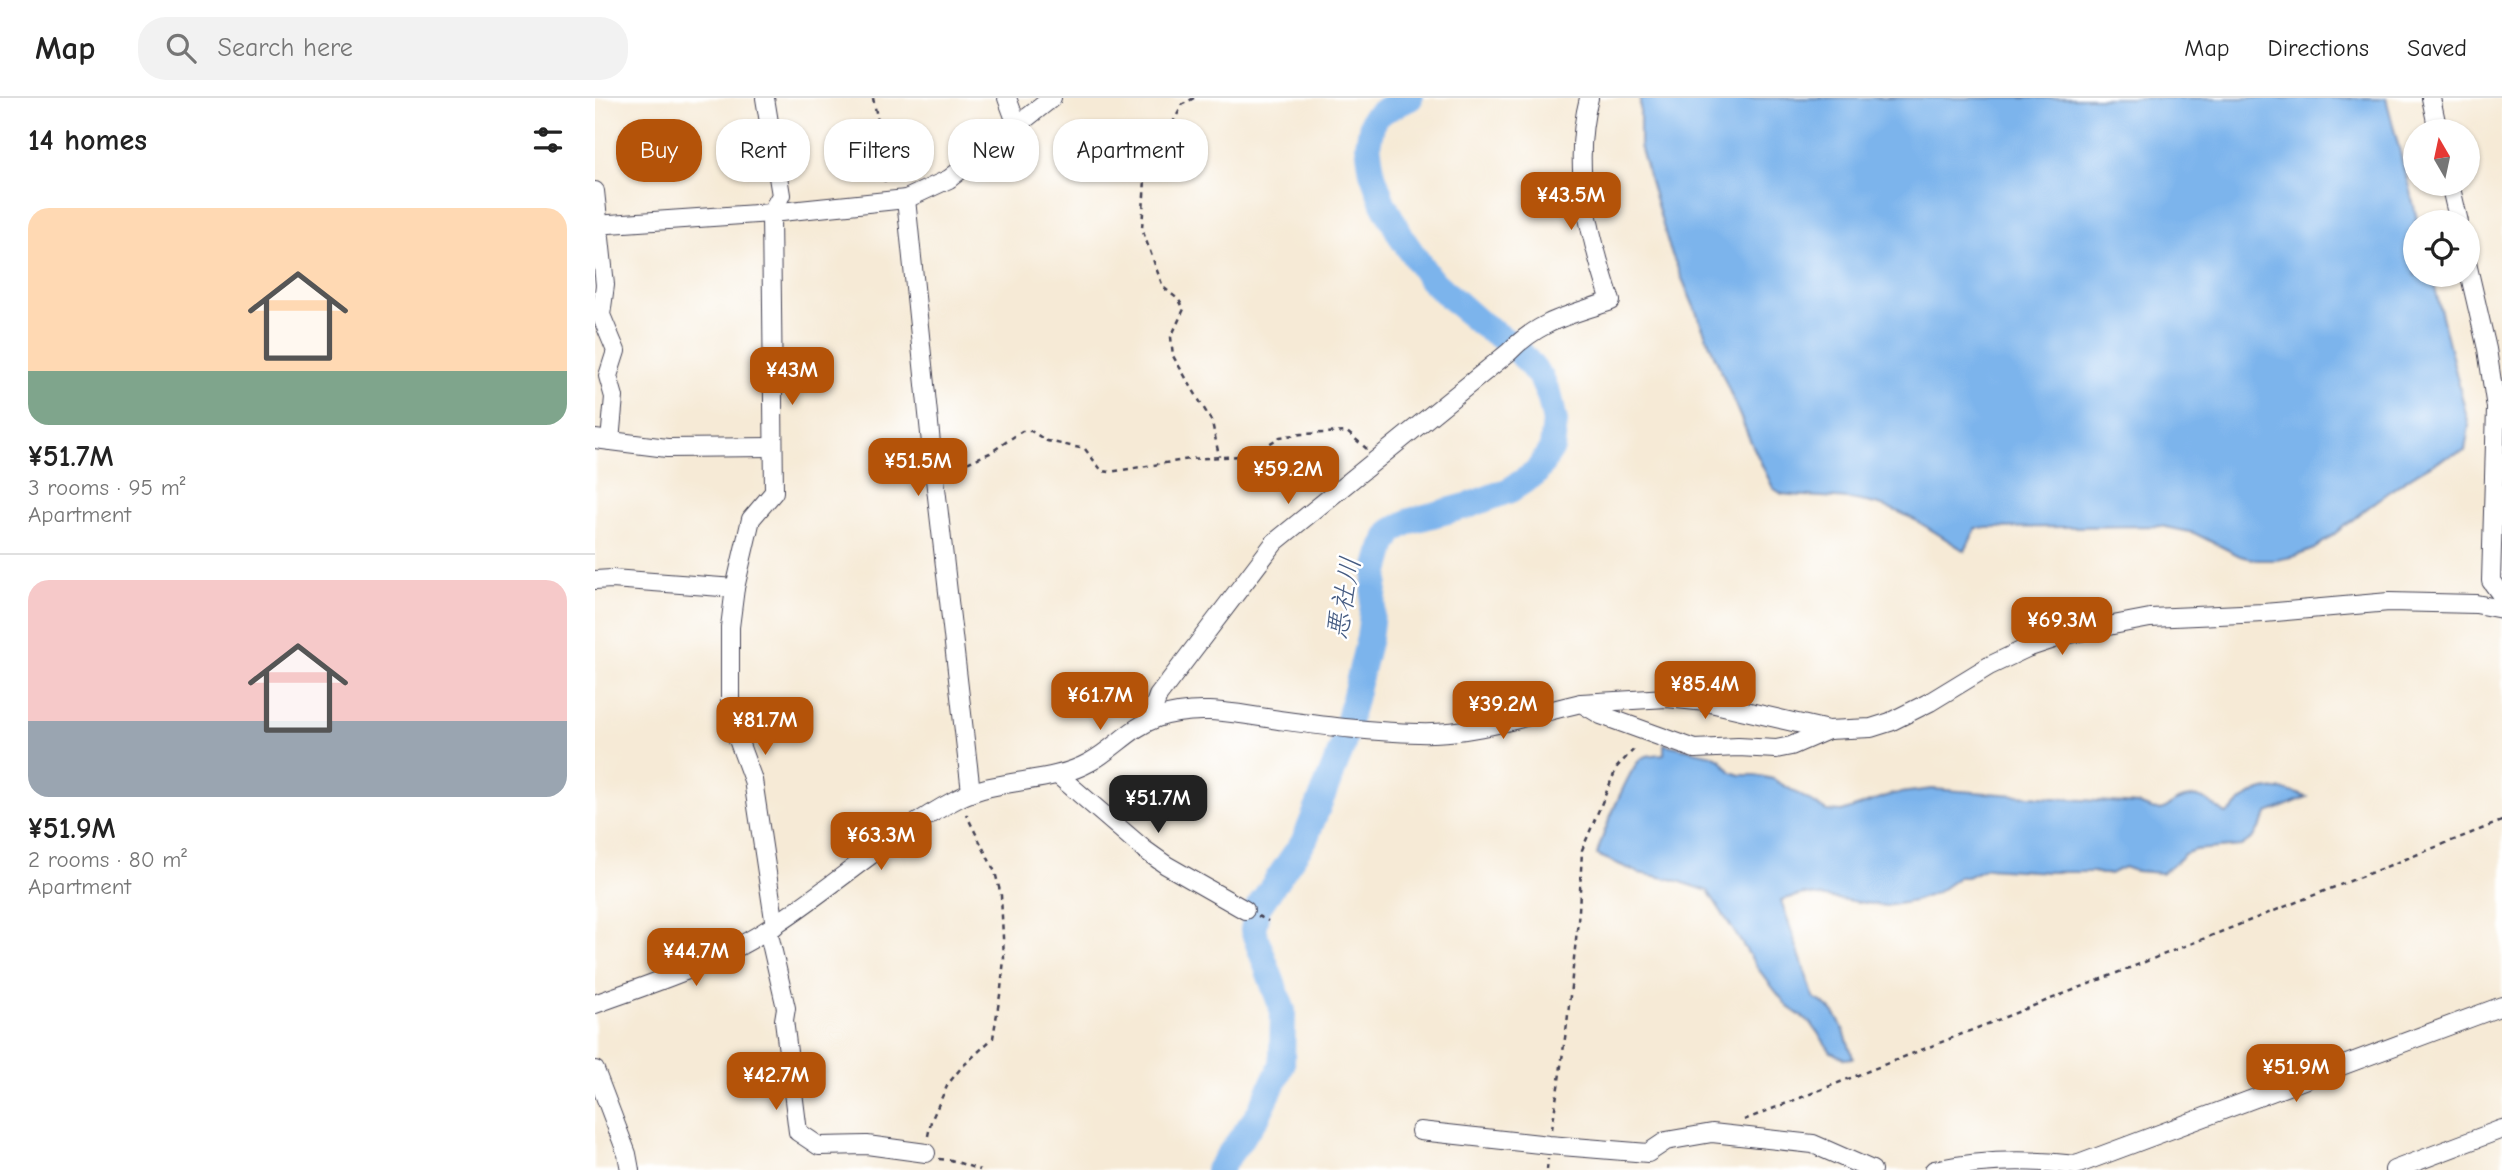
<!DOCTYPE html>
<html lang="en">
<head>
<meta charset="utf-8">
<style>
	:root { --surface:#fff; --page:#f2f2f2; --text:#222; --muted:#767676; --line:#e0e0e0; --accent:#b45309 }
	body { margin:0; font-family:"Comic Neue","Klee One",sans-serif; background:var(--page); color:var(--text); height:100vh; display:flex; flex-direction:column; font-size:26px; white-space:nowrap }
	* { box-sizing:border-box; margin:0 }
	p { font-size:23px; color:var(--muted) }
	.icon { flex:none; width:38px; height:38px; fill:none; stroke:currentColor; stroke-width:2; stroke-linecap:round; stroke-linejoin:round }
	.map { position:relative; flex:1; overflow:hidden }
	.panel { display:flex; flex-direction:column; background:var(--surface); width:595px }
	.panel>* { flex:none }
	.top-card { position:absolute; left:21px; top:21px; width:665px; height:63px; display:flex; gap:14px }
	.needle { width:46px; rotate:351deg }
	.tools { position:absolute; left:1808px; top:21px; display:grid; gap:14px }
	.tools a { display:grid; place-items:center; width:77px; height:77px; border-radius:50%; background:var(--surface); box-shadow:0 2px 5px #0004; font-size:35px }
	.price { position:absolute; translate:-50% -60px; padding:0 16px; border-radius:14px; background:var(--accent); color:#fff; font-size:23px; line-height:46px; filter:drop-shadow(0 2px 4px #0008) }
	.price::after { content:''; position:absolute; left:50%; top:42px; width:21px; height:16px; margin-left:-10px; background:inherit; clip-path:polygon(0 0,100% 0,50% 100%) }
	.price.current { background:#222; color:#fff }
	ul { padding:0; list-style:none }
	li { display:grid; align-content:center; gap:14px; height:371px; padding:0 28px }
	li+li { border-top:2px solid var(--line) }
	li span { display:grid; place-items:center; height:217px; border-radius:21px; color:#555 }
	li>.icon { margin-inline-start:auto }
	span .icon { width:126px; height:126px; fill:#fffc; stroke-width:1 }
	li b { font-size:30px }
	h2 { display:flex; justify-content:space-between; align-items:center; height:84px; padding:0 28px; font-size:30px }
	.chip { padding:0 24px; border-radius:28px; background:var(--surface); box-shadow:0 2px 5px #0004; font-size:24px; line-height:63px }
	.chip.current { background:var(--accent); color:#fff }
	header { display:flex; align-items:center; gap:42px; box-sizing:border-box; height:98px; padding:0 35px; background:var(--surface); border-bottom:2px solid var(--line) }
	header strong { font-size:33px }
	nav { display:flex; gap:38px; margin-inline-start:auto; font-size:24px }
	.search { width:490px; height:63px; background:var(--page); display:flex; align-items:center; gap:18px; box-sizing:border-box; padding:0 24px; border-radius:28px; color:var(--muted); font-size:26px }
	main { display:flex; flex:1; min-height:0 }
	.map>svg:first-child { display:block }
	.water { fill:#7cb4ec; stroke:#4f6b94; stroke-width:2 }
	.lines { fill:none; stroke-linecap:round; stroke-linejoin:round }
	.river { stroke:#7cb4ec; stroke-width:26 }
	.street-casing { stroke:#424052; stroke-width:20 }
	.path { stroke:#424052; stroke-width:2.5; stroke-dasharray:5 5; stroke-linecap:butt }
	.street { stroke:#fff; stroke-width:18 }
	.labels { text-anchor:middle; stroke-width:5; stroke-linejoin:round; paint-order:stroke }
	.water-label { font-size:28px; font-style:italic; fill:#465c82; stroke:#fff }
</style>
</head>
<body>
<header>
<strong>Map</strong>
<div class="search"><svg class="icon" aria-label="search" viewBox="0 0 24 24"><circle cx="10" cy="10" r="6"/><path d="M15 15l6 6"/></svg>Search here</div>
<nav><a>Map</a><a>Directions</a><a>Saved</a></nav>
</header>
<main>
<section class="panel">
<h2>14 homes<svg class="icon" aria-label="filters" viewBox="0 0 24 24"><path d="M4 7h16M4 17h16"/><circle cx="9" cy="7" r="2"/><circle cx="15" cy="17" r="2"/></svg></h2>
<ul>
<li><span style="background:linear-gradient(#ffd9b3 75%,#7fa58c 0)"><svg class="icon" aria-label="home" viewBox="0 0 24 24"><path d="M3 11l9-7 9 7M6 9v11h12V9"/></svg></span><div><b>¥51.7M</b><p>3 rooms · 95 m²</p><p>Apartment</p></div></li>
<li><span style="background:linear-gradient(#f6c9c9 65%,#9aa5b1 0)"><svg class="icon" aria-label="home" viewBox="0 0 24 24"><path d="M3 11l9-7 9 7M6 9v11h12V9"/></svg></span><div><b>¥51.9M</b><p>2 rooms · 80 m²</p><p>Apartment</p></div></li>
</ul>
</section>
<div class="map">
<svg width="1907" height="1072" viewBox="0 0 1907 1072">
	<rect width="100%" height="100%" fill="#fff"/>
	<filter id="ink" filterUnits="userSpaceOnUse"><feTurbulence type="fractalNoise" baseFrequency=".0143" numOctaves="2"/><feDisplacementMap in="SourceGraphic" scale="14" xChannelSelector="R" yChannelSelector="G"/><feConvolveMatrix kernelMatrix="1 2 1 2 8 2 1 2 1" color-interpolation-filters="sRGB"/></filter>
	<filter id="wash" filterUnits="userSpaceOnUse"><feTurbulence type="fractalNoise" baseFrequency=".00686" numOctaves="4" result="noise"/><feDisplacementMap in="SourceGraphic" scale="28" xChannelSelector="R" yChannelSelector="G"/><feGaussianBlur stdDeviation="1.57" result="paint"/><feColorMatrix in="noise" values="0 0 0 0 0 0 0 0 0 0 0 0 0 0 0 0 0 1.4 0 .05"/><feComposite in="paint" operator="in"/></filter>
	<g filter="url(#wash)">
		<rect width="100%" height="100%" fill="#f6ead6"/>
		<g class="water">
			<path d="M1045,0h746l32,124h-3v53h17l37,151 -4,25c-51,13 -107,67 -151,98l-18,7 -20,4h-19l-17,-4 -46,-23 -33,-7 -185,2 -11,23c-27,-16 -55,-38 -86,-46 -31,-9 -65,-7 -97,-11l-9,-6 -23,-48 -80,-190 -30,-104z"/>
			<path d="M1069,646l48,11 8,4 11,13 9,3h15l18,4 54,32 15,1 50,-18 40,-5 206,15c7,2 15,7 22,6 6,-1 10,-5 15,-8 22,-13 35,0 51,12 8,-3 10,-9 17,-14 23,-17 39,-12 64,-3l-39,16 -14,24 -13,9 -46,4 -11,4 -13,13 -10,6 -26,-2 -11,-4 -14,7h-9l-8,-2h-45l-62,-4 -19,9h-8l-23,16 -22,8 -28,5 -82,-12 -23,6 33,98c26,12 31,34 39,60l-8,1 -14,-7 -20,-29 -23,-16 -29,-37 -51,-79 -33,-11 -36,-7 -42,-18c4,-17 32,-88 45,-97 6,-4 15,-3 22,-4z"/>
		</g>
		<g class="lines">
			<path class="river" d="M623,1072l40,-55 24,-50 1,-54 -30,-81 4,-21 48,-70 37,-91 27,-110 8,-67 7,-25 8,-15 18,-10 60,-16 40,-15 26,-17 16,-25 3,-26 -5,-24 -9,-20 -17,-21 -19,-17 -28,-19 -47,-42 -27,-39 -20,-37 -11,-31 -4,-27 5,-26 12,-9 25,-12"/>
		</g>
	</g>
	<g filter="url(#ink)">
		<g class="lines">
			<defs>
				<g id="street">
					<path d="M170,0l16,97 -10,18 3,279 -23,27 -16,69 -5,39v72l3,27 20,54 22,146"/>
					<path d="M412,0l10,27"/>
					<path d="M1836,0l7,33"/>
					<path d="M1855,86l9,38"/>
					<path d="M0,93l10,94 -4,30 15,36 -8,25 6,21 -4,44"/>
					<path d="M311,101l26,254 39,339"/>
					<path d="M0,127l176,-12 135,-14 43,-20 103,-81"/>
					<path d="M1872,165l20,86 9,59 -5,173 11,15"/>
					<path d="M0,341l72,9 106,-1"/>
					<path d="M0,482l17,-1 123,9"/>
					<path d="M986,605l86,-5 39,4 122,28"/>
					<path d="M561,620l-2,-11 4,-11 117,-154 234,-190c31,-32 62,-37 102,-51 -22,-67 -40,-133 -22,-203"/>
					<path d="M464,678l86,74 21,15 79,45"/>
					<path d="M173,832l18,78 -2,12 14,112 21,14 48,-1 59,8"/>
					<path d="M0,906c63,-23 126,-42 181,-80 61,-40 116,-91 181,-125 42,-22 92,-14 133,-37 24,-13 41,-35 67,-44 40,-14 82,-4 122,2 47,6 93,12 139,13 55,2 111,-18 163,-30l20,12 94,34 43,-2 38,2 15,-3 37,-16 43,-2 19,-6 40,-20 59,-36 38,-18 39,-13 47,-10 37,-7 114,-5 125,-11 87,2 26,5"/>
					<path d="M0,972l32,84 3,16"/>
					<path d="M825,1033l129,14 99,8 18,-12 46,-8 101,11 59,26"/>
					<path d="M1339,1072c46,-10 95,-11 142,-5l426,-159"/>
					<path d="M1799,1072l108,-41"/>
				</g>
			</defs>
			<use href="#street" class="street-casing"/>
			<g class="path">
				<path d="M278,0l8,38 4,49"/>
				<path d="M599,0l-11,6 -34,63 -4,12 -3,50 21,58 16,13 5,9 -13,28 2,19 39,66 7,34"/>
				<path d="M355,364l7,5 33,-14 32,-22h9l16,10 38,8 17,22 8,1 80,-13 50,-3 24,-9 16,-10 22,-3 45,-2 20,17"/>
				<path d="M663,818l10,5"/>
				<path d="M1149,1022l758,-299"/>
				<path d="M957,1031l15,-105 12,-113 3,-61 35,-83 20,-21"/>
				<path d="M333,1038l3,-15 17,-37 13,-16 32,-30 8,-49 3,-30 -3,-64 -6,-23 -29,-58"/>
				<path d="M344,1061l12,1 29,10"/>
				<path d="M952,1072l1,-11"/>
			</g>
			<use href="#street" class="street"/>
		</g>
	</g>
	<g class="labels">
		<g class="water-label">
			<text transform="translate(748 500) rotate(-80)" y="10">悪社川</text>
		</g>
	</g>
</svg>
<div class="tools">
<a><svg class="needle" viewBox="-14 -14 28 28"><path d="M0-13l5 13h-10z" fill="#e53935"/><path d="M0 13l5-13h-10z" fill="#767676"/></svg></a>
<a><svg class="icon" aria-label="locate" viewBox="0 0 24 24"><circle cx="12" cy="12" r="6"/><path d="M12 2v4M12 18v4M2 12h4M18 12h4"/></svg></a>
</div>
<b class="price" style="left:976px;top:134px">¥43.5M</b>
<b class="price" style="left:197px;top:309px">¥43M</b>
<b class="price" style="left:323px;top:400px">¥51.5M</b>
<b class="price" style="left:693px;top:408px">¥59.2M</b>
<b class="price" style="left:1467px;top:559px">¥69.3M</b>
<b class="price" style="left:1110px;top:623px">¥85.4M</b>
<b class="price" style="left:505px;top:634px">¥61.7M</b>
<b class="price" style="left:908px;top:643px">¥39.2M</b>
<b class="price" style="left:170px;top:659px">¥81.7M</b>
<b class="price current" style="left:563px;top:737px">¥51.7M</b>
<b class="price" style="left:286px;top:774px">¥63.3M</b>
<b class="price" style="left:101px;top:890px">¥44.7M</b>
<b class="price" style="left:1701px;top:1006px">¥51.9M</b>
<b class="price" style="left:181px;top:1014px">¥42.7M</b>
<div class="top-card">
<a class="chip current">Buy</a>
<a class="chip">Rent</a>
<a class="chip">Filters</a>
<a class="chip">New</a>
<a class="chip">Apartment</a>
</div>
</div>
</main>
</body>
</html>
